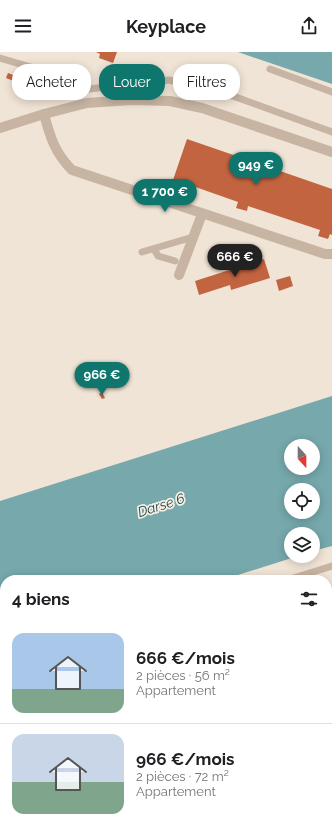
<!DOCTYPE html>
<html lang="fr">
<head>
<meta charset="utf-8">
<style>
	:root { --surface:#fff; --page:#f2f2f2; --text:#202124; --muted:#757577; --line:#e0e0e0; --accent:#0f766e }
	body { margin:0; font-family:Raleway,sans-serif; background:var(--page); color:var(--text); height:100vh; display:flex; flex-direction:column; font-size:15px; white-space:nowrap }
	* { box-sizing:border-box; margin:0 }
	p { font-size:13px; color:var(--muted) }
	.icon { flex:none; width:22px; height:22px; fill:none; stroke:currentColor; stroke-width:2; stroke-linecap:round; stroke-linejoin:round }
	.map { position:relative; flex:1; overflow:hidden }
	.panel { position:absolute; left:0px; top:523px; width:332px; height:256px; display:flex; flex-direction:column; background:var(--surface); border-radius:16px 16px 0 0; box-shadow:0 2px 10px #0003 }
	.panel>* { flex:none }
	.top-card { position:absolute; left:12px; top:12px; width:308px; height:36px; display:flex; gap:8px }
	.needle { width:26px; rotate:159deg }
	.buttons { position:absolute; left:284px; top:387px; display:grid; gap:8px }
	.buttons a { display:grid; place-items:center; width:36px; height:36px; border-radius:50%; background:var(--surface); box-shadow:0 2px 10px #0003; font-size:20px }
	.price { position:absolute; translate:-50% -34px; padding:0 9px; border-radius:14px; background:var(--accent); color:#fff; font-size:13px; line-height:26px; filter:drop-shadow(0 1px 2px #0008) }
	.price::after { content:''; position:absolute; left:50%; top:24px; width:12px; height:9px; margin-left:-6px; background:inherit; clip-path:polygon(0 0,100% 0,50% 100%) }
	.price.current { background:#222; color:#fff }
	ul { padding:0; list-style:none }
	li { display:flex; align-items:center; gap:12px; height:100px; padding:0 12px }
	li+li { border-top:1px solid var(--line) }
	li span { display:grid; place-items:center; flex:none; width:112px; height:80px; border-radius:12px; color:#555 }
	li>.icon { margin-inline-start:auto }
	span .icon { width:48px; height:48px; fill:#fffc; stroke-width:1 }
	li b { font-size:17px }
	h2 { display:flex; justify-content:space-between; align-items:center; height:48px; padding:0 12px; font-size:17px }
	.chip { padding:0 14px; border-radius:16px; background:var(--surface); box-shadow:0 2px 10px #0003; font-size:14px; line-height:36px }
	.chip.current { background:var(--accent); color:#fff }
	header { display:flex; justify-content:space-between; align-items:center; height:52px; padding:0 12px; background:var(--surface); font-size:18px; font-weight:700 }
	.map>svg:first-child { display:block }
	.water { fill:#76a8ac; fill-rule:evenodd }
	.building { fill:#c36441 }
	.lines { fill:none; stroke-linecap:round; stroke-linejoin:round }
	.lane { stroke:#c7b4a3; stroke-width:7 }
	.street { stroke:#c7b4a3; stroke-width:10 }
	.labels { text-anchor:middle; stroke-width:3.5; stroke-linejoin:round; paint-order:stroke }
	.water-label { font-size:14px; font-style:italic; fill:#1c4d52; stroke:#f8eee2 }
</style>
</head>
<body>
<header><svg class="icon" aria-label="menu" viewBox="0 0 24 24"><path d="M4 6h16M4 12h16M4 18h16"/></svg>Keyplace<svg class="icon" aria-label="share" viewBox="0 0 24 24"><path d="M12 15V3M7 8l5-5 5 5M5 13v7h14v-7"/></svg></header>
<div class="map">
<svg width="332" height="779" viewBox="0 0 332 779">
	<rect width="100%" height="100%" fill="#f0e4d6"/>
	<g class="water">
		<path d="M238,0h94v32z"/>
		<path d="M332,344v150l-19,5v-17h-22v22h7l-76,24h-217v68l-5,2v-149zM291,394h22v22h-22zM291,438h22v22h-22z"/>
	</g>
	<g class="building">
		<path d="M96,0h21l-4,11 -14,-5 1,-4z"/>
		<path d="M8,21l13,5 -2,5 -13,-5z"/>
		<path d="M187,87l145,50v46l-2,-1 -2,5 -10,-3 2,-6 -72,-24 -1,5 -11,-3 2,-6 -51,-18 -2,7 -10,-3 2,-7 -4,-1z"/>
		<path d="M264,207l6,19 -39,12 -1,-5 -31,10 -4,-14z"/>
		<path d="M290,224l3,10 -14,5 -3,-11z"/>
		<path d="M102,340l3,6 -3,1 -3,-5z"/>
		<path d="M5,661v37h-3l-2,-1v-35z"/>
		<path d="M0,713l5,6v13l-5,6z"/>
		<path d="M11,774l10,5h-21v-3l1,-1z"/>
		<path d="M38,774h44v5h-43z"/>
		<path d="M91,774h32l-4,5h-24z"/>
		<rect x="159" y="774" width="5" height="5"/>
		<path d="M244,774h68l2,5h-81z"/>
	</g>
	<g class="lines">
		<g class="lane">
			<path d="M0,6l68,20 21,11 80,-9 64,16 99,36"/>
			<path d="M270,17l62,23"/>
			<path d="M154,197l4,7 17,5"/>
			<path d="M142,200l51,-15"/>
			<path d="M287,528l45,-14"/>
			<path d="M0,619l5,-1"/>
			<path d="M327,634l5,1"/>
			<path d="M327,713l5,-4"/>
			<path d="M0,755l5,-2"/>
			<path d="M147,774l2,5"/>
			<path d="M201,779l9,-5"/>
		</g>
		<g class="street">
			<path d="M44,62c6,23 11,39 28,56l253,84h7"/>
			<path d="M0,76l44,-14 43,-11 44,-3 39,1 32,7 130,44"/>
			<path d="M179,223l23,-61"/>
		</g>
	</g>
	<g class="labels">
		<g class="water-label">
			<text transform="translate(161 453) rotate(-18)" y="5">Darse 6</text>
		</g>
	</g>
</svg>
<div class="buttons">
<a><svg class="needle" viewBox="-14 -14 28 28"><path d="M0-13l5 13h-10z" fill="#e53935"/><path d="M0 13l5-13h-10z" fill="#757577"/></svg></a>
<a><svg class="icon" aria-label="locate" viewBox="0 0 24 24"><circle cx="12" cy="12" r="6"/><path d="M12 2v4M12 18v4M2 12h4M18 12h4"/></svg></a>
<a><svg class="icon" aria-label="layers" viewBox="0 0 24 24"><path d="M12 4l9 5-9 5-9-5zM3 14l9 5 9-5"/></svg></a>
</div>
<b class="price" style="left:256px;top:134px">949 €</b>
<b class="price" style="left:165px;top:161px">1 700 €</b>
<b class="price current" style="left:235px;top:226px">666 €</b>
<b class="price" style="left:102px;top:344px">966 €</b>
<div class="top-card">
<a class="chip">Acheter</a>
<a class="chip current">Louer</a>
<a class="chip">Filtres</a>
</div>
<section class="panel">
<h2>4 biens<svg class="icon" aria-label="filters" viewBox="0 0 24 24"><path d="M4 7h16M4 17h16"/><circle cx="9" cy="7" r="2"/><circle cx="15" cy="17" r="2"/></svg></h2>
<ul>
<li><span style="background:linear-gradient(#a9c7e8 70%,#7fa58c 0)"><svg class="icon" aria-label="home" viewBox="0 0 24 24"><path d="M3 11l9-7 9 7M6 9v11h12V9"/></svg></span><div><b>666 €/mois</b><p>2 pièces · 56 m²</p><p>Appartement</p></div></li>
<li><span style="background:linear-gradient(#c9d6e8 60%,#7fa58c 0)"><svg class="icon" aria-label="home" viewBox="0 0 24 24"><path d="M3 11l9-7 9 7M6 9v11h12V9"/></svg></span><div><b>966 €/mois</b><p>2 pièces · 72 m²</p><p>Appartement</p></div></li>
</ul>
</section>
</div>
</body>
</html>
